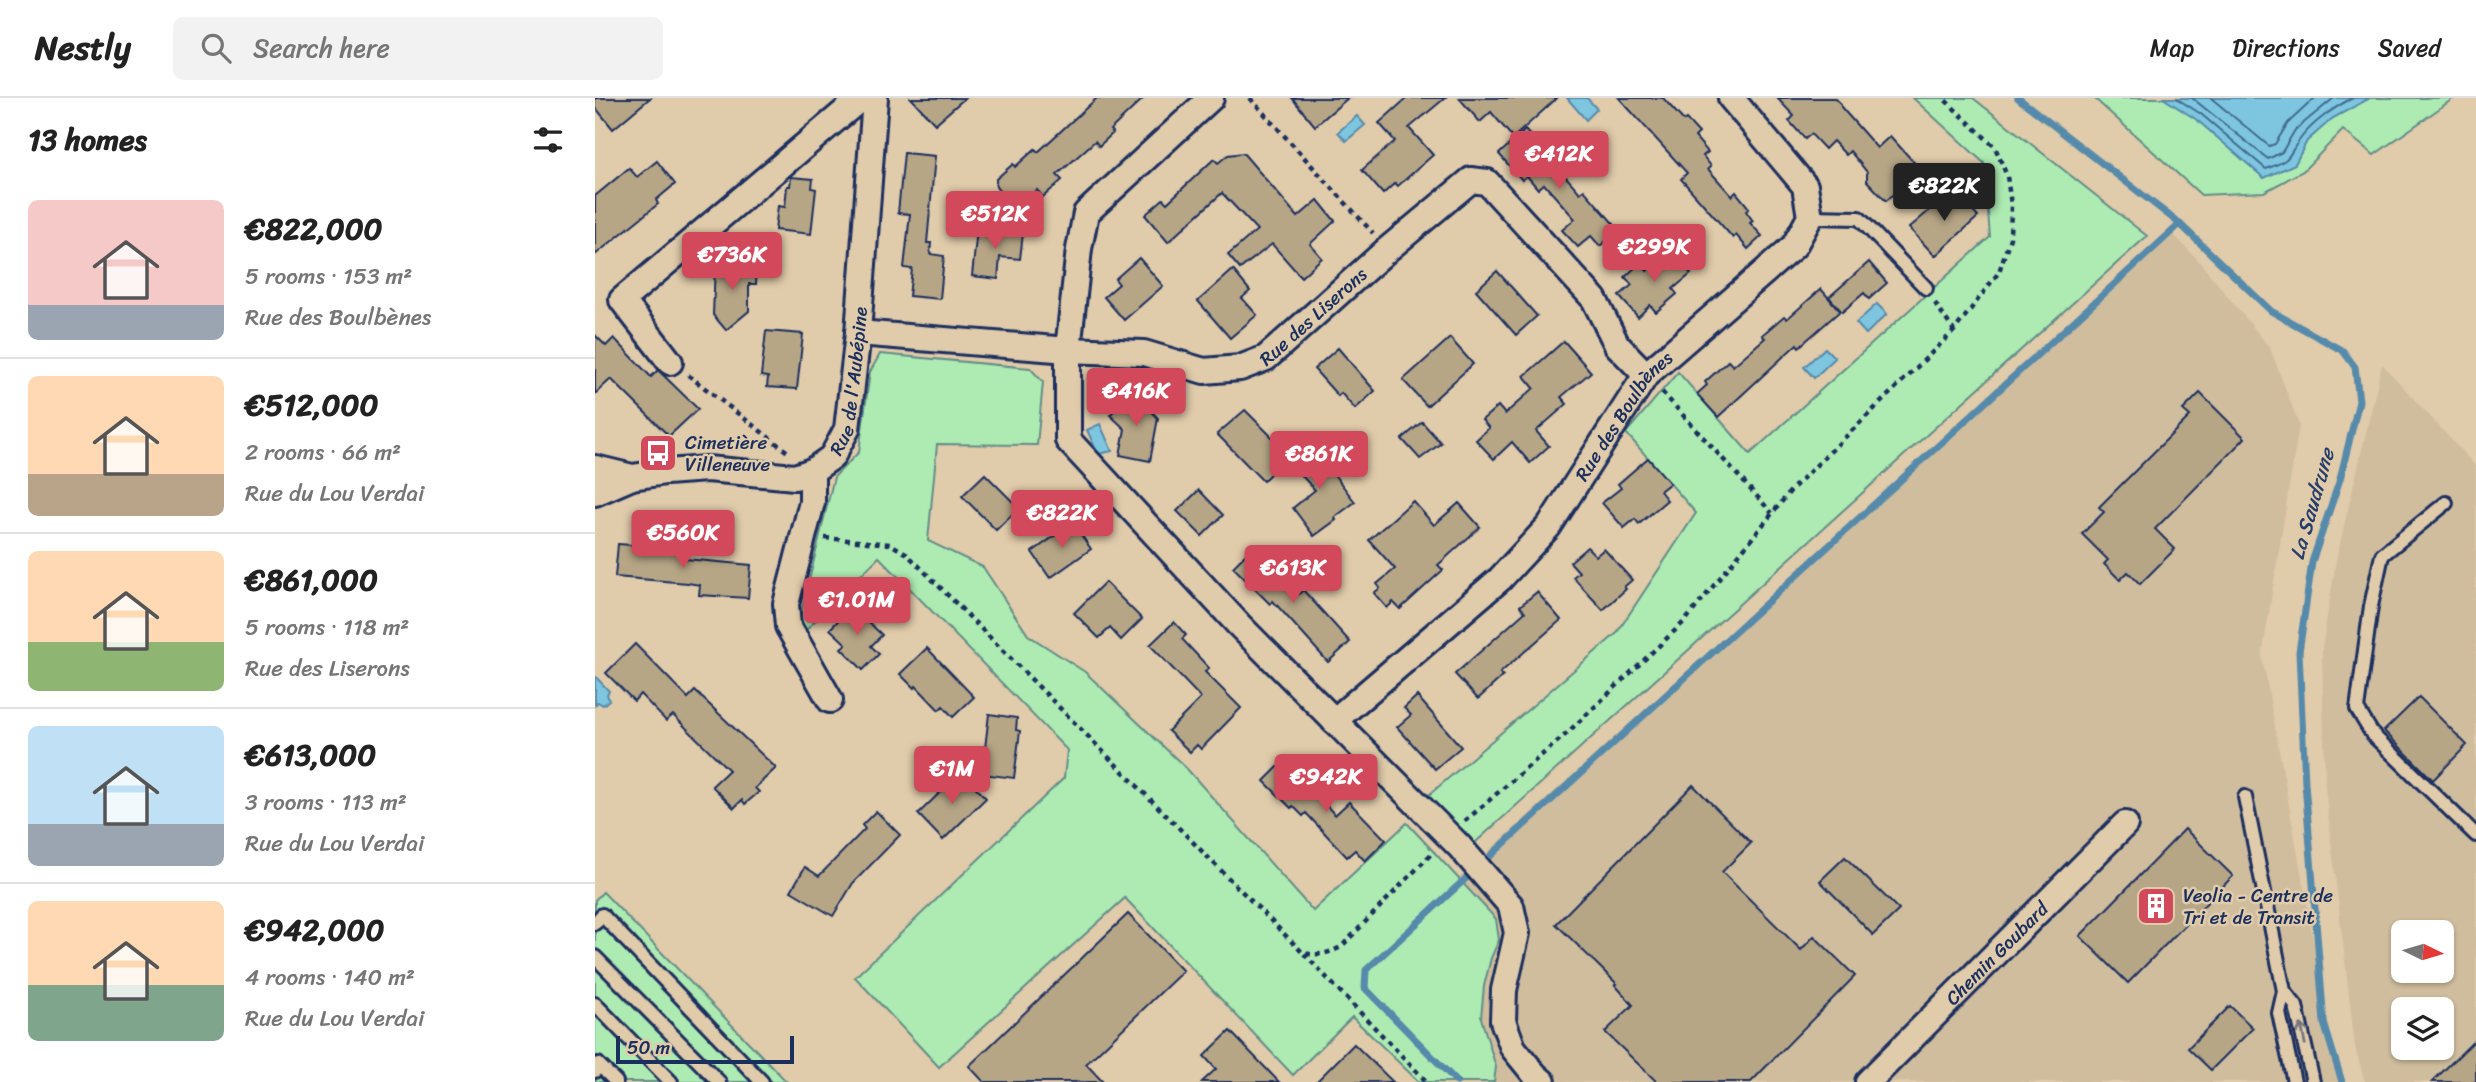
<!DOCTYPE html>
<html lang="en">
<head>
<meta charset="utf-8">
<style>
	:root { --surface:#fff; --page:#f2f2f2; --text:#222; --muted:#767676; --line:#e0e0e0; --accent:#d1495b }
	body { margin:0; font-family:Sriracha,sans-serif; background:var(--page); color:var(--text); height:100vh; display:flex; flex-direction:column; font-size:26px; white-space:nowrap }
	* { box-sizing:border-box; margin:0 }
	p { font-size:23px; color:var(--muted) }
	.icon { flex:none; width:38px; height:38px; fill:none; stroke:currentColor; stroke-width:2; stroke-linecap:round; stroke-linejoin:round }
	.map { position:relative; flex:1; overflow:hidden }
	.details { display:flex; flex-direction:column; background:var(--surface); width:595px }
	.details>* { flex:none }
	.needle { width:46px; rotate:95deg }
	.buttons { position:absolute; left:1796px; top:822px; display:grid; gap:14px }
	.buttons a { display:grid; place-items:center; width:63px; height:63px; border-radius:10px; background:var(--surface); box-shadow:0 2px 5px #0004; font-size:35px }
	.scale { position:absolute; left:21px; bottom:18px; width:178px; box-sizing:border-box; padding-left:7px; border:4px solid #1b2f5e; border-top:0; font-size:19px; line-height:24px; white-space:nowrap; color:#1b2f5e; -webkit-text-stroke:5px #e0cbaa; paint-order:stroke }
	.price { position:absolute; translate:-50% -60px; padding:0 16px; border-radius:7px; background:var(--accent); color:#fff; font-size:23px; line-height:46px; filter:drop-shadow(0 2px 4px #0008) }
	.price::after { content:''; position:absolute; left:50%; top:42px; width:21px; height:16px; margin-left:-10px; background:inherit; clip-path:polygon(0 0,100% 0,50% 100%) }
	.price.on { background:#222; color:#fff }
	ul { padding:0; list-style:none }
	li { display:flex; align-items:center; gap:21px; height:175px; padding:0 28px }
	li+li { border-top:2px solid var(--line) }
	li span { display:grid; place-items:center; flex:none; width:196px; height:140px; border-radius:10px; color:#555 }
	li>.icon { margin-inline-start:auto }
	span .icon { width:84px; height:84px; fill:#fffc; stroke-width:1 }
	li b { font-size:30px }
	h2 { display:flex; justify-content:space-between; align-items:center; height:84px; padding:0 28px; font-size:30px }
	header { display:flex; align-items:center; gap:42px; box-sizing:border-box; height:98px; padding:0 35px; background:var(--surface); border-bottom:2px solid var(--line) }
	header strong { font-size:33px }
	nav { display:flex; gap:38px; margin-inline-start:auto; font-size:24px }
	.search { width:490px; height:63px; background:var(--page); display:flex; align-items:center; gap:18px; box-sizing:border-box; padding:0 24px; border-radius:10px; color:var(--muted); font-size:26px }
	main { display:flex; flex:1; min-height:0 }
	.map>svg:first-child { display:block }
	.built { fill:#cfbd9e; fill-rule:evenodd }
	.green { fill:#adebb2; stroke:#648d88; stroke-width:2 }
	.water { fill:#7ec6df; stroke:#568aab; stroke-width:2 }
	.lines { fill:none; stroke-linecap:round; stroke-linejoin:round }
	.shore { stroke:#436b92; stroke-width:2 }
	.stream { stroke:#568aab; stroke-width:7 }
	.building { fill:#b6a686; stroke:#1b2f5e; stroke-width:2 }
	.service-casing { stroke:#1b2f5e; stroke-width:18 }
	.minor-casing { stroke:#1b2f5e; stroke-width:30 }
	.path { stroke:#1b2f5e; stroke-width:4.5; stroke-dasharray:5 5; stroke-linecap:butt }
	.service { stroke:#e0cbaa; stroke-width:12 }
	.minor { stroke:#e0cbaa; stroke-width:24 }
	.oneway { stroke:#747580 }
	.labels { text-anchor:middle; stroke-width:5; stroke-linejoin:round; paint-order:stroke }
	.street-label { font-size:19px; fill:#1b2f5e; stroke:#e0cbaa }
	.poi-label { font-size:19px; fill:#1b2f5e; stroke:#e0cbaa; text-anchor:start }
	.water-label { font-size:21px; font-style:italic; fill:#253e6b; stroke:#e0cbaa }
</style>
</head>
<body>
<header>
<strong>Nestly</strong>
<div class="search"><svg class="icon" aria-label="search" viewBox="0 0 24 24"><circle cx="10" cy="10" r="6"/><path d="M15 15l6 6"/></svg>Search here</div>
<nav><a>Map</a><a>Directions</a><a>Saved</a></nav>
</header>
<main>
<section class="details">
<h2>13 homes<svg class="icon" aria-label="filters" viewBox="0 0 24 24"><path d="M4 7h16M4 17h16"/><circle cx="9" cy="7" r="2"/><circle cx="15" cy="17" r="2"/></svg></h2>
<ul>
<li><span style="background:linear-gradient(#f6c9c9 75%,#9aa5b1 0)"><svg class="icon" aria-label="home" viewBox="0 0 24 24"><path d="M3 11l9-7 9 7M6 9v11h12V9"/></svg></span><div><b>€822,000</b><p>5 rooms · 153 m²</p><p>Rue des Boulbènes</p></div></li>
<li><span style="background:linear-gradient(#ffd9b3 70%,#b9a48a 0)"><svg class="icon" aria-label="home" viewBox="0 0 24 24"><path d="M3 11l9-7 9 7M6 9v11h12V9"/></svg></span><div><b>€512,000</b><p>2 rooms · 66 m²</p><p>Rue du Lou Verdai</p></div></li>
<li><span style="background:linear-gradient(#ffd9b3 65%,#8fb573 0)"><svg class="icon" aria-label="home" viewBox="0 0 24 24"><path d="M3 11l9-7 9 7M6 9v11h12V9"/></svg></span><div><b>€861,000</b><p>5 rooms · 118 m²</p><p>Rue des Liserons</p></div></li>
<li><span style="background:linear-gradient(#bfe0f5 70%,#9aa5b1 0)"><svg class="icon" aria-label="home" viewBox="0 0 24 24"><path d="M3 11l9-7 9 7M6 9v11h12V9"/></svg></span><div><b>€613,000</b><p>3 rooms · 113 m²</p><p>Rue du Lou Verdai</p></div></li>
<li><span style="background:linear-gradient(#ffd9b3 60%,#7fa58c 0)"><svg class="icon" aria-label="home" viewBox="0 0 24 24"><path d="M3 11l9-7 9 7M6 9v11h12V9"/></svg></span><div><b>€942,000</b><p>4 rooms · 140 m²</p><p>Rue du Lou Verdai</p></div></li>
</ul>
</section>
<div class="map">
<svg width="1881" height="984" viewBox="0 0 1881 984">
	<rect width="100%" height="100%" fill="#e0cbaa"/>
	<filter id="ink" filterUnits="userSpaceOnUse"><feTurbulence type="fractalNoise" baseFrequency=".0143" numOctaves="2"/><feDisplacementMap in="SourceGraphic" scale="14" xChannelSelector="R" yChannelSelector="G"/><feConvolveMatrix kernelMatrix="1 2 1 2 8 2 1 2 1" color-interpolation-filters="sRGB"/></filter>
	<g filter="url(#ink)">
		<g class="built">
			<path d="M1576,134l26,27 73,89 29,77 -37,231 77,426h-877l-102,-114z"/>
			<path d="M1787,266l94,103v615h-111l-10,-35 -30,-260 -3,-139 14,-87zM1808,835h38v38h-38zM1808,912h38v38h-38z"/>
		</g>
		<g class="green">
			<path d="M1318,0h60l174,138 -680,614 -44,-50 193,-166 80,-121 -70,-80 52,-61 72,82 240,-217 -6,-74z"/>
			<path d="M1499,0h360l-80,57 -31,-25 -40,41 -39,21 -63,3z"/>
			<path d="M285,256l150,14 13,14 -6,63 -100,-1 -9,97 55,26 45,68 57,37 102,97 126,142 94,-88 89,96 3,21 -8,18 -7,28 -3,32 15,49 -2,15h-75l-67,-65 -59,58 -168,-177 -186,169 -84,-90 209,-199 3,-28 -188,-193 -74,74 -7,-5 36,-149 25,-25 11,-80z"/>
			<path d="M8,794l184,190h-192v-182z"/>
		</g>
		<g class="water">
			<path d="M972,0h20l10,11 -11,11z"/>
			<path d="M1568,0h207l-37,20 -26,23 -12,23 -31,14 -67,-58z"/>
			<path d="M762,18l8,9 -19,16 -8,-9z"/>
			<path d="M1282,206l10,10 -21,20 -10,-11z"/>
			<path d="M1230,250l10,10 -21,20 -10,-11z"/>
			<path d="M505,326l12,27 -14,3 -11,-24z"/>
			<path d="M0,578l14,15 -2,3 2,6 -6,5 -5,-3 -3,3z"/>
		</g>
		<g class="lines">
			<g class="shore">
				<path d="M1581,0l25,16 65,55c29,-11 19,-11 35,-31 12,-16 35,-32 52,-40"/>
				<path d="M1597,0l76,61 14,-7 13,-22 39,-32"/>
				<path d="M1616,0l58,48 6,-2 13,-21 27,-25"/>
			</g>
			<g class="stream">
				<path d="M1423,0l162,126 91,87 72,40 12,16 4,34 -19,78 -28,83 -13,90 6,131 19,240 18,59"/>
				<path d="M862,984l-92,-94 1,-18 814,-746"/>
			</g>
		</g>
		<g class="building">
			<path d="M0,0h55l-37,31 -18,-22z"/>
			<path d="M316,0h54l-30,26z"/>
			<path d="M502,0h47l-34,32 3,3 -14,13 -4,-5 -38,34 5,5 -19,17 -6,-7 -22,20 -19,-23v-8l17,-15 2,3 20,-18 3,3z"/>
			<path d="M697,0h56l-33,28z"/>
			<path d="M812,0h38l-36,30 24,27 -35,31 -3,-3 -12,11 -21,-24 33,-29 -16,-18z"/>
			<path d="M864,0h98l-44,40 -22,-26 -11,10z"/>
			<path d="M1024,0h44l21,23 2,-2 13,14 -4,4 13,15 -5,4 8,10 -3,3 24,27 4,-4 13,16 -3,3 7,10 -3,2 12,13 -14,13 -12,-14 -3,3 -52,-59 6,-6z"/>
			<path d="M1182,0h58l6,6v3l36,41 13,-12 31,34 -35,31 -19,-20v-9l-17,-21 -4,4 -13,-14 -8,8 -14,-15 -6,5 -16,-18 5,-5z"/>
			<path d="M930,32l55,63 4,-3 35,40 -19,16 -9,-10 -13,11 -16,-17 13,-11 -31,-35 -6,5 -11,-13 -5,4 -23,-26z"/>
			<path d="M309,55l31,3 -8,87h4l-1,11 14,2 -4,43 -31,-3 3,-27 -8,-1 6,-54 -12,-1z"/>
			<path d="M648,55l55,64 20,-17 17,21 -25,23 12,14 -21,19 -29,-33 -32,25 -12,-14 29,-25 -35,-37 -54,49 -23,-27 18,-16 4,4 47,-44 4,4 10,-8z"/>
			<path d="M62,63l18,23 -19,16 2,4 -63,51v-59l34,-28 8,9z"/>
			<path d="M196,79l22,2 -1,9 4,1 -5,45 -36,-4 3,-24 7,1 2,-21h3z"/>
			<path d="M1358,92l25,27 -43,39 -26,-28z"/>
			<path d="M382,131l46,4 -3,26 -20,-2 -2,22 -26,-3z"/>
			<path d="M1075,152l21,24 -18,15 4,5 -21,18 -6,-7 -12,12 -19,-21 13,-11 -7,-8 15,-14 7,8z"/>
			<path d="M544,160l24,28 -39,34 -20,-23 15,-13 -4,-5z"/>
			<path d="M1274,164l18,21 -18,16 -5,-6 -22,19 -13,-15z"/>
			<path d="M120,166l42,1 -1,19h-7v27l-23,19 -13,-15z"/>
			<path d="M638,172l17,21 -8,7 15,17 -27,23 -32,-37z"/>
			<path d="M902,173l40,45 -21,19 -40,-45z"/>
			<path d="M1226,191l19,22 -41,36 -2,-3 -79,73 -21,-23 10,-9 -2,-3 23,-21 5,5 32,-28 -3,-3 22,-19 3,3z"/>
			<path d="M171,233l37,3 -6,55 -30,-2 1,-10 -7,-1z"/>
			<path d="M0,237l11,11 8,-8 37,39 7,-7 40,39 -29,27 -58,-57 -16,15z"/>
			<path d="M855,240l23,26 -46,42 -24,-26z"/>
			<path d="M969,243l27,31 -30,25 6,7 -31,27 13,15 -19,17 -18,-21 -18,17 -18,-19 13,-12 -7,-8 16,-14 7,8 29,-26 -10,-12z"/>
			<path d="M743,250l37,43 -20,18 -14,-16 -3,3 -24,-27z"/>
			<path d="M537,293l26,27 -8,43 -30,-6 5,-26 -15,-14z"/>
			<path d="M1605,295l45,45 -90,91 20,20 -35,35 -12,-12 -8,8 -16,-16 4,-4 -26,-26 22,-22 -5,-5 91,-91 -7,-6z"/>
			<path d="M650,312l32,32 6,-7 13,13 -33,33 -46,-47z"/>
			<path d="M827,324l19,21 -21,16 -18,-20z"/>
			<path d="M716,343l12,13 -3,2 35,46 -20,15 1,3 -22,16 -21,-28 22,-18 -27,-29z"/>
			<path d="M1053,360l22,25 -10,8 7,9 -28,24 -4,-5 -11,9 -22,-25 19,-15 -3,-4z"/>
			<path d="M390,376l34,34 -23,22 -34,-34z"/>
			<path d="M604,392l24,25 -21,21 -25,-25z"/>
			<path d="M818,403l21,24 25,-22 21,24 -42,38 5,5 -43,39 -7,-7 -6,6 -13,-15 6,-5 -3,-4 18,-15 -26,-29z"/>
			<path d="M478,425l18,26 -41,29 -18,-26z"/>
			<path d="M23,446l69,5 -1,10 65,6 -3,33 -49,-3 1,-10 -12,-2 -73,-6z"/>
			<path d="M658,449l46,47 4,-4 47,52 -22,20 -55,-61 -3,3 -37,-37z"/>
			<path d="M992,449l9,9 8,-7 28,31 -8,7 2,2 -23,21 -30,-33 6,-5 -9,-10z"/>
			<path d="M510,484l37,37 -21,21 -11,-12 -11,10 -25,-25z"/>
			<path d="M942,494l24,28 -61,53 3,3 -25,23 -23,-25 70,-62 -5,-6z"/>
			<path d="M257,508l30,29 -11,11 8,8 -16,16 -22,-22 5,-4 -16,-15z"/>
			<path d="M579,524l12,13 -4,4 27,29 -4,4 36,36 -40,41 -4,-4 -7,7 -22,-21 33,-33 -51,-53z"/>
			<path d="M40,546l53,54 7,-7 81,77 -21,20 4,4 -14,12 -3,-4 -8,8 -22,-22 17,-16 -56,-55 -7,6 -26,-27 -6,7 -28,-28z"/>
			<path d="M332,550l47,49 -21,20 -10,-11 -4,4 -23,-24 -2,2 -14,-14z"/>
			<path d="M822,598l44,51 -26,22 -38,-42 14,-12 -7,-7z"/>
			<path d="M1824,599l48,48 -34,35 -49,-49z"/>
			<path d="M394,616l28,4 -1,12 4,1 -6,47 -32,-4z"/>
			<path d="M690,662l50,55 14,-13 37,38 -21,21 -10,-11 -8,7 -41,-44 -3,3 -10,-10 -2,2 -27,-27z"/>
			<path d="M366,674l25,26 -43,42 -25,-26z"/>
			<path d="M1098,687l58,58 -29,29 79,78 13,-14 41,40 -104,106h-94l-52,-50 28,-27 -18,-20 2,-1 -61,-60z"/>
			<path d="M281,713l24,24 -47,48 -20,33 -42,-25 14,-24 14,9 46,-47 -3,-4z"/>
			<path d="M1590,731l48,47 -105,107 -48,-47z"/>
			<path d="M1250,759l54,53 -26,25 -53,-54z"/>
			<path d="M533,816l55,57 -97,93 17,18h-119l-15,-16z"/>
			<path d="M1635,908l23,22 -42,42 -23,-22z"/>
			<path d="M635,933l49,51h-77l14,-13 -12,-13z"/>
			<path d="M1881,941v43h-44z"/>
			<path d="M759,946l39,38h-77z"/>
		</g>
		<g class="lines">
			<defs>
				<g id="service">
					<path d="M1215,119l49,1 67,70"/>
					<path d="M1851,405l-64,52 -11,51 -14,103 16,26 103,100"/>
					<path d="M1650,699l39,194 -5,22 15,69"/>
					<path d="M0,825l7,-8 160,167"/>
					<path d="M0,859l124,125"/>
					<path d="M1689,893l12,15 17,76"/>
					<path d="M0,906l76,78"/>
					<path d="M0,973l3,-7 18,18"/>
				</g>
				<g id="minor">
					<path d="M616,0l-125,115 -7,36 -11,101v90l171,185 221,222 51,59 6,27 -13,57 -1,31 10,27 22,27 8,7"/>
					<path id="s1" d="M263,235l210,17 76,3 60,18 36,-3 26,-10 122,-109 83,-69 16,2 107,117 23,46 29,30"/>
					<path d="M75,264l-48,-62 239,-202"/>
					<path d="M0,370l37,9"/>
					<path d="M217,373v31l-26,102 2,22 42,74"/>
					<path id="s2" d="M0,395l37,-16 34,-5 41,-3 88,8 17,-6 20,-14 15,-28 11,-96 17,-235"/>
					<path id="s3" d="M739,623l166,-142 49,-53 97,-151 148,-129 16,-29 -5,-31 -74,-88"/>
					<path id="s4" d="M1273,984l257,-258"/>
				</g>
			</defs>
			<use href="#service" class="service-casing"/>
			<use href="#minor" class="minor-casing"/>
			<g class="path">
				<path d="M655,0l123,135"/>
				<path d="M1340,205l19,28"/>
				<path d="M93,277l101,78"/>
				<path d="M1067,294l110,121"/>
				<path d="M230,440l65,6 16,9 397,400c15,3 24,1 38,-6l93,-96"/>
				<path d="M870,723l100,-86 120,-114 107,-132 162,-158 45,-59 11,-34 1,-33 -4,-29 -12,-29 -52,-49"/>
				<path d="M709,856l123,128"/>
			</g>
			<use href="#service" class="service"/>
			<use href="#minor" class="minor"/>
		</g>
		<defs><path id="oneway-shaft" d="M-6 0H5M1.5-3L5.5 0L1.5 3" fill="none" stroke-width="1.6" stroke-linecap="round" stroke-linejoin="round" transform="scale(1.75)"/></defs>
		<use class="oneway" href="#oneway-shaft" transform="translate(1708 936) rotate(-102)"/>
	</g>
	<defs>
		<symbol id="bus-square" viewBox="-11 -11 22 22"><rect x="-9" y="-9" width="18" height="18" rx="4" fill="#d1495b" stroke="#e0cbaa"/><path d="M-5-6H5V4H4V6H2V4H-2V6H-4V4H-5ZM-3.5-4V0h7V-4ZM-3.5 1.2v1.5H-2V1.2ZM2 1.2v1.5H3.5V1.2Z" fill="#fff"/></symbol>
		<symbol id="building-square" viewBox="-11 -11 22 22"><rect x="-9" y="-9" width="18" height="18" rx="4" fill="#d1495b" stroke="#e0cbaa"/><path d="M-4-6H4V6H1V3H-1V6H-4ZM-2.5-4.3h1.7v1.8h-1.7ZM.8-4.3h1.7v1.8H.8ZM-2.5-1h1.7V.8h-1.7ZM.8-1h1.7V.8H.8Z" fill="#fff"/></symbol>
	</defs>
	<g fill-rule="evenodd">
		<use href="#bus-square" x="41" y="333" width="44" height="44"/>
		<use href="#building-square" x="1539" y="786" width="44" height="44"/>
	</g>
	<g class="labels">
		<g class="street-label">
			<text dy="7" stroke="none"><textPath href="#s1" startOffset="476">Rue des Liserons</textPath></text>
			<text dy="7" stroke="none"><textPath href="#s2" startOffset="326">Rue de l'Aubépine</textPath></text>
			<text dy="7" stroke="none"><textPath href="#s3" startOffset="424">Rue des Boulbènes</textPath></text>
			<text dy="7" stroke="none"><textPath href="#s4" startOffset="182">Chemin Goubard</textPath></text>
		</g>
		<g class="poi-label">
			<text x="90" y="351">Cimetière<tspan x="90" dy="22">Villeneuve</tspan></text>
			<text x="1588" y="804">Veolia - Centre de<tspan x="1588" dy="22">Tri et de Transit</tspan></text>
		</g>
		<g class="water-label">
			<text transform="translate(1717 406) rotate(-74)" y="7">La Saudrune</text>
		</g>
	</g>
</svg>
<div class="buttons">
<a><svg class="needle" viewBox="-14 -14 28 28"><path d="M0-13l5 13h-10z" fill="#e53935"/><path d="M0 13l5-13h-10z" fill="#767676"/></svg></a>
<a><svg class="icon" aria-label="layers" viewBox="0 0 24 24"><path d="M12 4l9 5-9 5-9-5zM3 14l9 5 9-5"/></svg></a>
</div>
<div class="scale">50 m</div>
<b class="price" style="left:964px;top:93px">€412K</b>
<b class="price on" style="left:1349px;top:125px">€822K</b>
<b class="price" style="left:400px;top:153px">€512K</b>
<b class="price" style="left:1059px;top:186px">€299K</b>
<b class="price" style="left:137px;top:194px">€736K</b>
<b class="price" style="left:541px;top:330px">€416K</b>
<b class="price" style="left:724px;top:393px">€861K</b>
<b class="price" style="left:467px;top:452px">€822K</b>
<b class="price" style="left:88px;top:472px">€560K</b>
<b class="price" style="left:698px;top:507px">€613K</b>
<b class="price" style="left:262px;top:539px">€1.01M</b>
<b class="price" style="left:357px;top:708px">€1M</b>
<b class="price" style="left:731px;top:716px">€942K</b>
</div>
</main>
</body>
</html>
